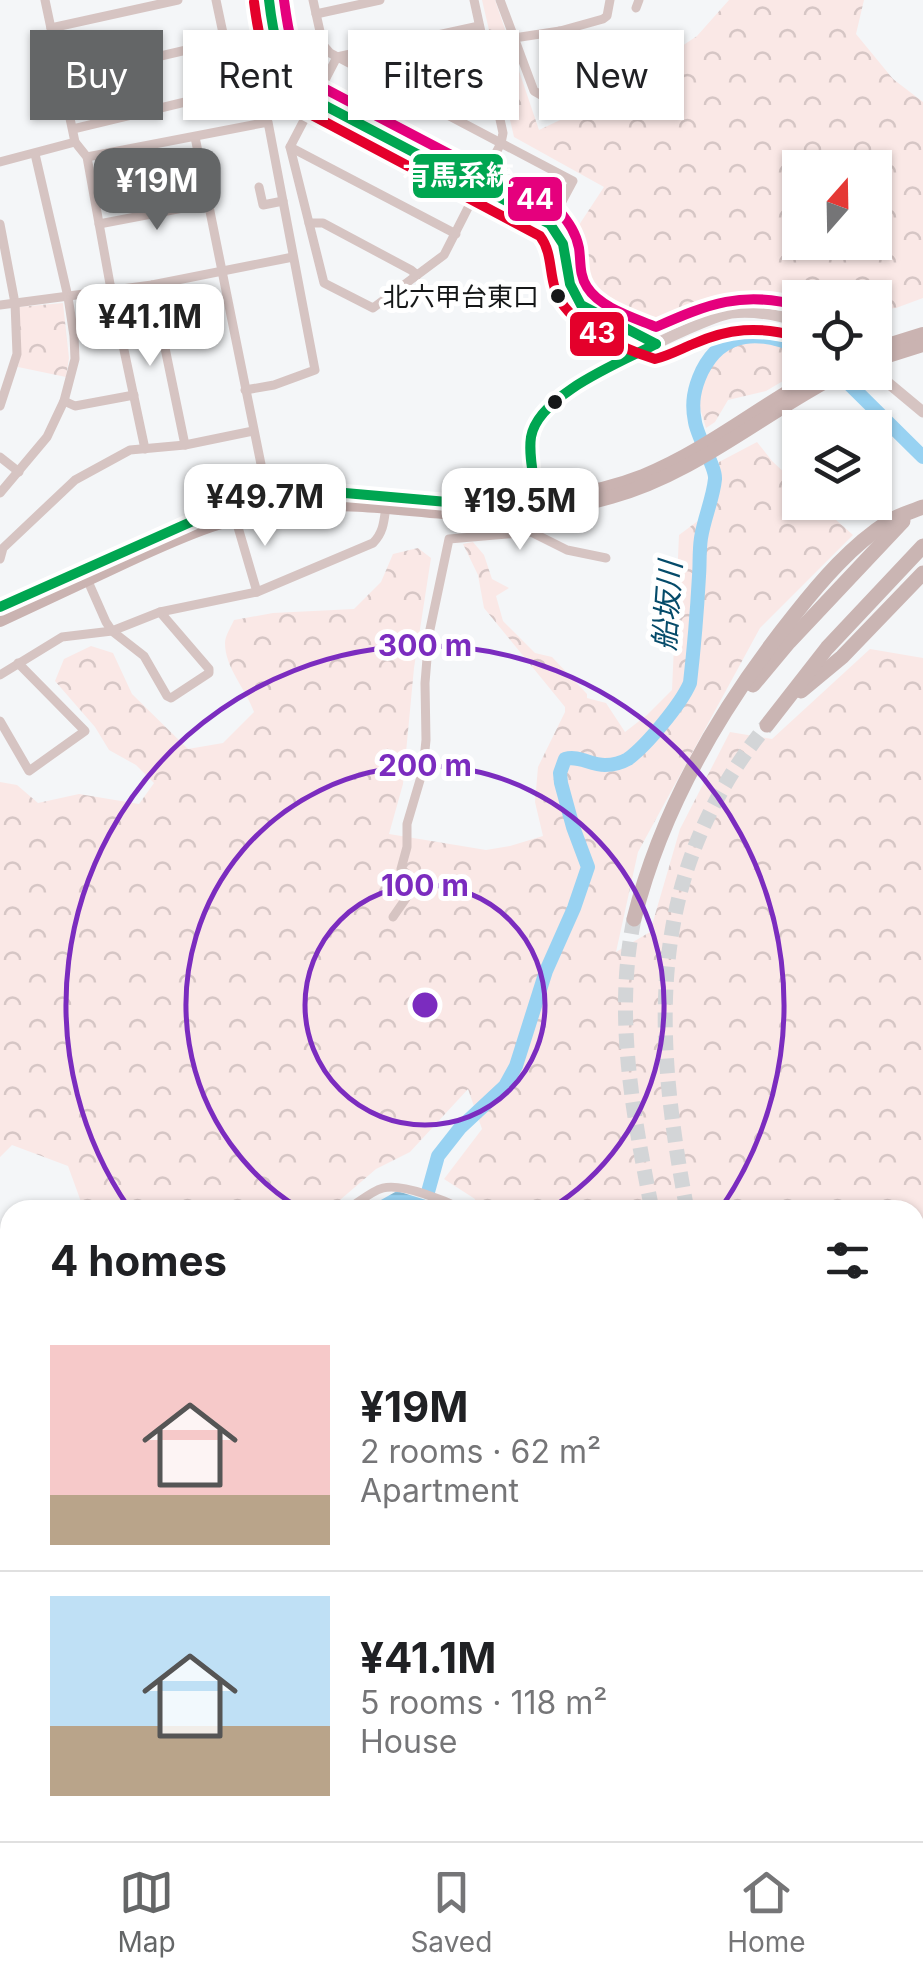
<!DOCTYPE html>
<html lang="en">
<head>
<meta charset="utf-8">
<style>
	:root { --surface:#fff; --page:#f2f2f2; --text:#202124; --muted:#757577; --line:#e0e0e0; --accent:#646667 }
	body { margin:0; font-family:Inter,"Noto Sans JP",sans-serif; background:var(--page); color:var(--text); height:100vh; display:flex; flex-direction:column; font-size:38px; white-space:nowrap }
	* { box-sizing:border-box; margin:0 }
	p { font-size:32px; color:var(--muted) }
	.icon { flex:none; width:55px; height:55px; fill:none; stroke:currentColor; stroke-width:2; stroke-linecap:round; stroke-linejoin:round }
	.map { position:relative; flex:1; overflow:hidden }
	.side { position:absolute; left:0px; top:1200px; width:925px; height:642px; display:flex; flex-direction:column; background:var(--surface); border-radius:30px 30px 0 0; box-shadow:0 2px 8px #0004 }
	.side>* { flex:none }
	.top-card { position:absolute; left:30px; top:30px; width:865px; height:90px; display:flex; gap:20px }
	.needle { width:65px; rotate:20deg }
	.tools { position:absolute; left:782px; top:150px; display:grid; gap:20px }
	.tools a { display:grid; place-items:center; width:110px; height:110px; border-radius:0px; background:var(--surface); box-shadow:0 2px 8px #0004; font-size:50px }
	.price { position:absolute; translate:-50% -85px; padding:0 22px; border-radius:20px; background:#fff; color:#222; font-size:32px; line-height:65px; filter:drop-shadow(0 2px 5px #0008) }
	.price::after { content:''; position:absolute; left:50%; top:60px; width:30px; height:22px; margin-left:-15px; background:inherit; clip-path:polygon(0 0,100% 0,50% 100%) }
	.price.on { background:var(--accent); color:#fff }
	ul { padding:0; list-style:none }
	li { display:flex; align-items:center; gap:30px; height:250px; padding:0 50px }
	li+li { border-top:2px solid var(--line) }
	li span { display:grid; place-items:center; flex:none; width:280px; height:200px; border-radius:0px; color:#555 }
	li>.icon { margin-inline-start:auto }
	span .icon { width:120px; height:120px; fill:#fffc; stroke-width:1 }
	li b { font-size:42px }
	h2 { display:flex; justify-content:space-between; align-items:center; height:120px; padding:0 50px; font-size:42px }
	.tag { padding:0 35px; border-radius:0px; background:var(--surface); box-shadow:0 2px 8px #0004; font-size:35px; line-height:90px }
	.tag.on { background:var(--accent); color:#fff }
	.dock { display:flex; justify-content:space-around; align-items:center; height:140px; border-top:2px solid var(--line); background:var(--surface); font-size:28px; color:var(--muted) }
	.dock a { display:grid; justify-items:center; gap:5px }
	.dock .on { color:var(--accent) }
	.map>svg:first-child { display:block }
	.forest { fill:url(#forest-crowns); fill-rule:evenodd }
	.water { fill:url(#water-rules) }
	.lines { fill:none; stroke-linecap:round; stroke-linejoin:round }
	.river { stroke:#98d2f2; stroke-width:14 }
	.motorway-tunnel { stroke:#d3d5d7; stroke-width:15; stroke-dasharray:15 8; stroke-linecap:butt }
	.minor { stroke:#d6c4c2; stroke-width:9 }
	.tertiary { stroke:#d6c4c2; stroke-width:11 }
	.primary { stroke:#c9b1af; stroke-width:14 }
	.trunk { stroke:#cab3b1; stroke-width:14 }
	.motorway { stroke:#cab5b3; stroke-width:15 }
	.bus-1-casing { stroke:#fff; stroke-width:18 }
	.bus-2-casing { stroke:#fff; stroke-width:18 }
	.bus-3-casing { stroke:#fff; stroke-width:18 }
	.bus-1 { stroke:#00a651; stroke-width:10 }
	.bus-2 { stroke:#e4002b; stroke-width:10 }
	.bus-3 { stroke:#e5007d; stroke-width:10 }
	.ring { fill:none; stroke:#7b2cbf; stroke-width:5 }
	.bus-dot { fill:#161819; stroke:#fff; stroke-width:4 }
	.labels { text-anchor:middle; stroke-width:10; stroke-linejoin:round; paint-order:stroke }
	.bus-label { font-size:26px; fill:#161819; stroke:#fff; text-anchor:end }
	.water-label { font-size:30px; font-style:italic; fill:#054b6a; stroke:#fff }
	.centre { fill:#7b2cbf; stroke:#fff; stroke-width:5 }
	.ring-label { font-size:30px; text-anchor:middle; font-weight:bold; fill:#7b2cbf; stroke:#fff; stroke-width:10; stroke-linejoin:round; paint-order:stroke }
	.line-badge { stroke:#fff; stroke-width:4 }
	.badge-label { font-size:28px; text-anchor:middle; font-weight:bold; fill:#fff }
</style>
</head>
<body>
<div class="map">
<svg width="923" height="1841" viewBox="0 0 923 1841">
	<defs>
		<pattern id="forest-crowns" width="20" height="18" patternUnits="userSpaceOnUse" patternTransform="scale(2.5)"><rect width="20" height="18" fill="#fae8e6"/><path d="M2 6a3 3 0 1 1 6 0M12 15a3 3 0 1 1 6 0" fill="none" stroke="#d6c6c5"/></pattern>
		<pattern id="water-rules" width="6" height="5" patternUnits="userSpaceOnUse" patternTransform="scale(2.5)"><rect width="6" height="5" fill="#98d2f2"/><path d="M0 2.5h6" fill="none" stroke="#82b4cf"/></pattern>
	</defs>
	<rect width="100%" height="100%" fill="#f4f6f8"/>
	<g class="forest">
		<path d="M482,0h13l44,130 61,-29 97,-65 32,-36h135l-8,34 37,45 30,23v196l-27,10 -21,2v-12h-75v14l-73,-11 -64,24 -70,-27 -14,-73 25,-38 -90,-50zM800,168h75v74h-75z"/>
		<path d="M63,303l6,55 -3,19 -48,-10 3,-15 -2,-45z"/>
		<path d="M777,336l23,8v27l-34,20 -38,9 -13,22 -9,6 -9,-30 13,-37 26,-19z"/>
		<path d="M757,442l15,19 28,26v15l17,1 36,32 -93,93 -122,224 -22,100 34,-20 30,-103 50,-97 42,7 98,-90 53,9v1183h-117l-7,-8 116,-1v-622h-443l3,-11 -31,-20 38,-50 -14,-40 -58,63 -34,17 -43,37 -28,4h-221l-16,-44 -56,-21 -12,12v-375l17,3 21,18 41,-9 60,10 15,-21 -18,-18 -27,-15 -14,-23 -40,-46 9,-22 27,-13 22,7 19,41 56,55 35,-6 31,-31c-8,-23 -29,-44 -29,-69 0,-7 6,-16 9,-23l39,-7 81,-4 27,-27 12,-28 25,-6 13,10 -17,110 -11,116 -14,50 97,16 24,-4 33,-10 -8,-34 3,-35 27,-55v-5l-81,-99 -6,-33 -15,-31 10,-2 11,13 8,24 17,9 -13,8 7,25 32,32 17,4 35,37v4l19,5 19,29 22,-17 25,-25 7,-155 35,-26 5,-47z"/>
		<path d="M0,1617l10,2v94l-10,-4z"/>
		<path d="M201,1833h69l-1,3 10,5h-81z"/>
		<path d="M406,1833h68l6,8h-70z"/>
	</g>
	<g class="water">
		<path d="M397,1191l61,19h-95z"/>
		<path d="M35,1833v-1l132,1 -3,8h-127z"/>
		<path d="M715,1833l6,8h-188l-6,-8z"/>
	</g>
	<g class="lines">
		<g class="river">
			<path d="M837,372l86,85"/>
			<path d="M428,1192l10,-36 22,-28 45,-42 11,-20 30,-95 28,-63 14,-41 -15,-40 -12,-44 -1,-10 5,-14c14,-4 25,6 40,6 8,0 16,-2 23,-6 19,-14 53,-55 62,-76 4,-35 7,-71 9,-107 1,-12 0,-25 2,-38 3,-20 12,-39 14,-59 1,-12 -17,-40 -20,-57 -4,-19 -1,-34 7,-51 21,-42 60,-41 98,-23"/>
		</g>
		<g class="motorway-tunnel">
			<path d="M634,919c-20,97 -1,195 18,291"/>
			<path d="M687,1210c-34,-179 -42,-336 80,-485"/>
		</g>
		<g class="minor">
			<path d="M45,0l30,142 12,15 23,127 35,165"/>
			<path d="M313,0l10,45 7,8 243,128 -23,43"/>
			<path d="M500,0l34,91 7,4 17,-4 11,-21 -9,-39"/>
			<path d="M636,8l3,-8"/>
			<path d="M316,14l64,-14"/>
			<path d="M51,28l127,-28"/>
			<path d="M514,38l46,-7 43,-12 4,-3 3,-16"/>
			<path d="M337,57l-47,90 34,136 49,25 71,-53 57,-112 2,-10 -29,-133"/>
			<path d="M337,57l142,-31"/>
			<path d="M62,79l163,-38"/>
			<path d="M412,96l6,-9 71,-16"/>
			<path d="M73,129l162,-39 -19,-90"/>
			<path d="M195,137l73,362"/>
			<path d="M290,147l166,87"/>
			<path d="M87,157l181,-35 47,248 -41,15 -29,5"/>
			<path d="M0,162l75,-20"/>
			<path d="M259,187l4,18 20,-4"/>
			<path d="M309,223h14l88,47 6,5"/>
			<path d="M0,224l15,79 2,51 -17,52"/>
			<path d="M99,224l110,-21"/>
			<path d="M152,285l33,160"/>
			<path d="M0,305l152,-20 141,-28"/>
			<path d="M64,401l11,5 59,-11"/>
			<path d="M0,457l19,15"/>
			<path d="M0,493l47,-56 17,-36 11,-42 -1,-23 -6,-39 -33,-143"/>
			<path d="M235,517l22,75"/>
			<path d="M531,532l36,18 39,8"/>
			<path d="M0,559l3,-11 72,-68 55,-30 55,-5 68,-14"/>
			<path d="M87,579l19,43 6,9 32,25 23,40 4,2 38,-25v-4l-49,-57"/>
			<path d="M0,675l62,-38 50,-6 48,-19 97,-20 116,-49c11,-11 11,-23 13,-37"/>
			<path d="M0,721l29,50 56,-40 -67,-68"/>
			<path d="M393,917l16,-23 5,-12 -1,-4 -12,-9 6,-22v-23l16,-54 3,-30 -1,-57 4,-49 20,-95 82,-7 6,-5 1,-14"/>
			<path d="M347,1210c11,-7 24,-19 36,-22 20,-5 63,13 81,22"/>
			<path d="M0,1344l10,16"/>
			<path d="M0,1467l10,-23"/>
			<path d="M2,1841c-2,-16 0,-29 8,-42"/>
			<path d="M186,1841l3,-9"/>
		</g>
		<g class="tertiary">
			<path d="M269,0c4,35 8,68 34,94l247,130c26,27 8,53 31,81l75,39"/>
			<path d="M875,372l48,40"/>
			<path d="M537,505c-1,-22 -11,-65 -1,-84 15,-28 162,-102 195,-108 24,-3 47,2 69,9"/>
		</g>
		<g class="primary">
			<path d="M0,1605l10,3"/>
			<path d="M483,1832l7,9"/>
		</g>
		<g class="trunk">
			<path d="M875,349l48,-15"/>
			<path d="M875,360l48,-15"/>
			<path d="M0,607l145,-66 57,-24 40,-12 59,-9 44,-3 125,11c59,-2 117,-6 173,-28 64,-26 119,-72 179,-104"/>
			<path d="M0,620c41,-19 83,-39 124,-58 58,-27 114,-52 179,-57 56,-4 110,6 166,9 49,3 96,-4 142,-17 85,-23 155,-86 233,-125"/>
		</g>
		<g class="motorway">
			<path d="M753,685l36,-43 114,-121"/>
			<path d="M801,691l41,-34 81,-84"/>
			<path d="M767,725l60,-77 96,-102"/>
			<path d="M634,919c28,-113 89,-215 161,-305 26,-33 57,-69 93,-92 10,-7 23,-10 35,-15"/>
			<path d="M742,1841l2,-9"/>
			<path d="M780,1841l2,-9"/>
		</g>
		<defs>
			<g id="bus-1">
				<path d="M269,0c4,35 10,66 34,94l247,130 13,20 7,40 11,21 75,39"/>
				<path d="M0,607l202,-90 66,-18 77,-6 125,11 67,-3c-2,-20 -9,-44 -6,-64 7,-42 90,-75 125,-93"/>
			</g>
			<path id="bus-2" d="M254,2c5,39 12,73 39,103l247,131c12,16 9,34 15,53 11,36 66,59 100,70 13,-3 26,-10 38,-15 36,-16 65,-18 103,-8"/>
			<path id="bus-3" d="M284,0c4,30 8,59 28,82l248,130c9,11 16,21 19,36 2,13 0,27 8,39 13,21 48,31 69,40 52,-23 87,-37 144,-21"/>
		</defs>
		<use href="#bus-1" class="bus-1-casing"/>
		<use href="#bus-2" class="bus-2-casing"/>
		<use href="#bus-3" class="bus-3-casing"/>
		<use href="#bus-1" class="bus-1"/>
		<use href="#bus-2" class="bus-2"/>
		<use href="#bus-3" class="bus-3"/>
	</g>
	<g class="ring">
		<circle cx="425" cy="1005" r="120"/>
		<path d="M302 1210A239 239 0 1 1 548 1210"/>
		<path d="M129 1208A359 359 0 1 1 721 1208"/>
	</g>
	<g class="bus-dot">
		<circle cx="558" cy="296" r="9"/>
		<circle cx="555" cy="402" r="9"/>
	</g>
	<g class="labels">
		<g class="bus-label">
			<text x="539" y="306">北六甲台東口</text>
		</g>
		<g class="water-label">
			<text transform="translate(668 606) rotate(-86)" y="10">船坂川</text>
		</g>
	</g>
	<circle cx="425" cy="1005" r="15" class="centre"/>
	<g class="ring-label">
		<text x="425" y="656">300 m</text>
		<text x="425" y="776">200 m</text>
		<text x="425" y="896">100 m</text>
	</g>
	<g class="line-badge">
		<rect x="411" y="152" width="94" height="48" rx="10" fill="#00a651"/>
		<rect x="506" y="175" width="58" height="48" rx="10" fill="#e5007d"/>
		<rect x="568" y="310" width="58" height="48" rx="10" fill="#e4002b"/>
	</g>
	<g class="badge-label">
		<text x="458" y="185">有馬系統</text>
		<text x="535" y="209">44</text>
		<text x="597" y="343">43</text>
	</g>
</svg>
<div class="tools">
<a><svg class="needle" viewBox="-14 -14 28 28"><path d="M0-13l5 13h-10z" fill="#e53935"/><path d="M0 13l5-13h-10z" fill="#757577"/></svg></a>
<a><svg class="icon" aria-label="locate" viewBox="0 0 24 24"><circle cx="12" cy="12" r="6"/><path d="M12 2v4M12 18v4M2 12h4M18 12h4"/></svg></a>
<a><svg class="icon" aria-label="layers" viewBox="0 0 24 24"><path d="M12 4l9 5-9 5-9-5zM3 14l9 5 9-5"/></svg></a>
</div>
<b class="price on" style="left:157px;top:233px">¥19M</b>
<b class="price" style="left:150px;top:369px">¥41.1M</b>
<b class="price" style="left:265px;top:549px">¥49.7M</b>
<b class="price" style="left:520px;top:553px">¥19.5M</b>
<div class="top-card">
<a class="tag on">Buy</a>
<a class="tag">Rent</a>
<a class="tag">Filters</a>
<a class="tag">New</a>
</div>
<section class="side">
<h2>4 homes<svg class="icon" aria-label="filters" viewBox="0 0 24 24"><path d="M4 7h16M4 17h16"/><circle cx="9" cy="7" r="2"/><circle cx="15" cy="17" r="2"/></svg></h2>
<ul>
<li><span style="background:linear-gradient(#f6c9c9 75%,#b9a48a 0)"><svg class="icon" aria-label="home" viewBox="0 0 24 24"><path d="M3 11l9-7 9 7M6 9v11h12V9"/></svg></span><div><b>¥19M</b><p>2 rooms · 62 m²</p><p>Apartment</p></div></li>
<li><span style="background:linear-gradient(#bfe0f5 65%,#b9a48a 0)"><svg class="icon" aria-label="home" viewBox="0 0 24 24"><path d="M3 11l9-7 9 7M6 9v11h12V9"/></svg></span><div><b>¥41.1M</b><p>5 rooms · 118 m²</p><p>House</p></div></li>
</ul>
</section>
</div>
<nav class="dock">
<a class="on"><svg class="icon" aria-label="map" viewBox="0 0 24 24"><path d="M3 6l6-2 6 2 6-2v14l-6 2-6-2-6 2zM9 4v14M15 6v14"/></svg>Map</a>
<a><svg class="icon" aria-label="saved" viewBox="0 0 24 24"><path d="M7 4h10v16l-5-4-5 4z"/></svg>Saved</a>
<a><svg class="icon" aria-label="home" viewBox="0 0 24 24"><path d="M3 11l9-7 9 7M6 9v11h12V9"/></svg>Home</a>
</nav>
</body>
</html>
